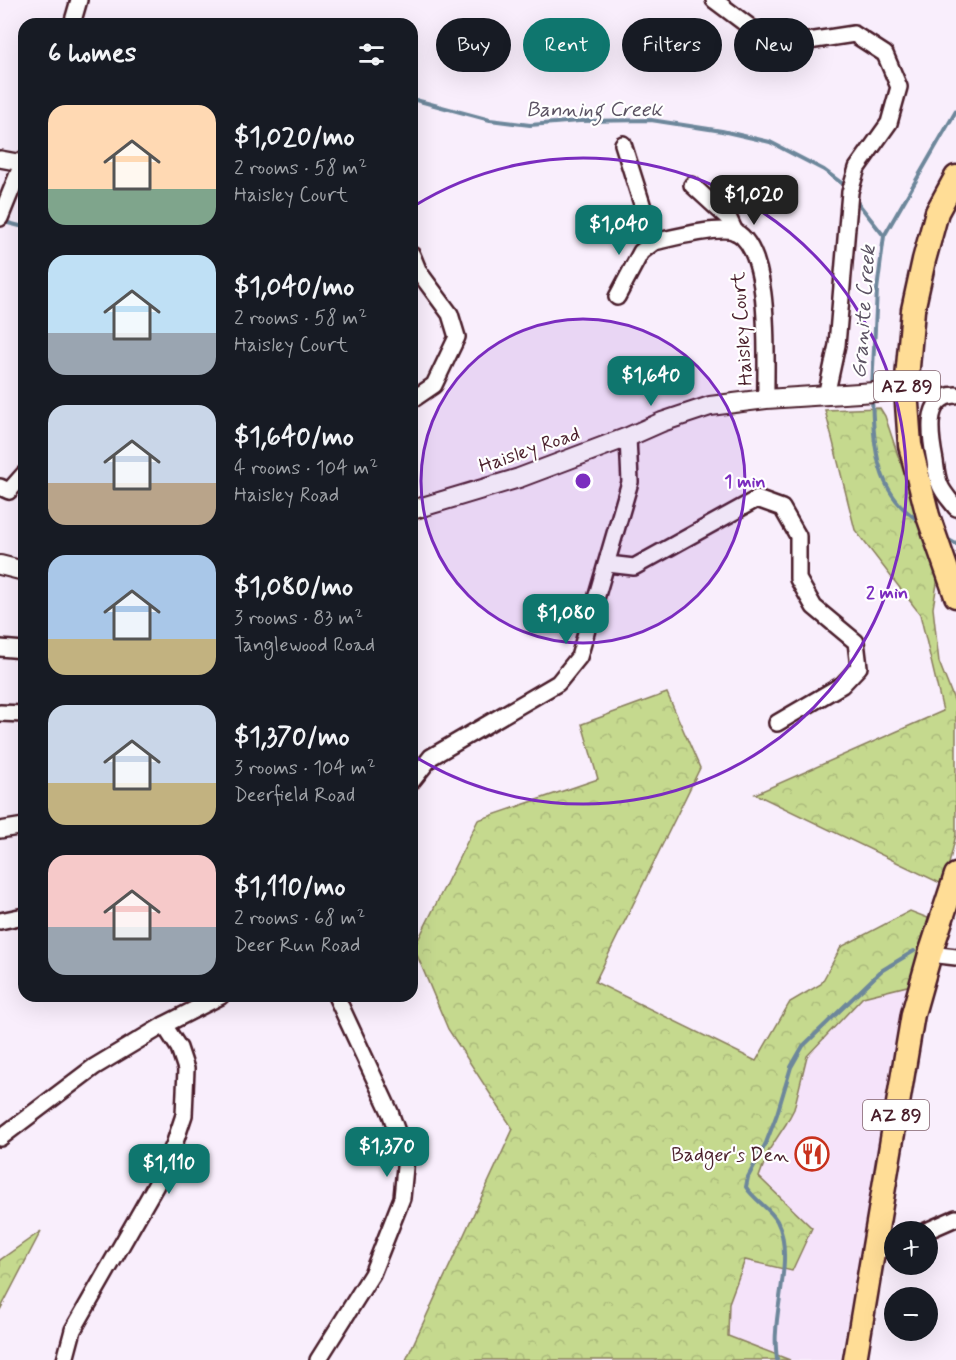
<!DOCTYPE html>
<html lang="en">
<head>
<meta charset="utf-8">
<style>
	:root { --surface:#171b24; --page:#242831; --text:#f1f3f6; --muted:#9ea1a6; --accent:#0f766e }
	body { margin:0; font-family:Mynerve,sans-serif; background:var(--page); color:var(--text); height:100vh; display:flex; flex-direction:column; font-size:22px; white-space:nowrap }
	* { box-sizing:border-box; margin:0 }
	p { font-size:20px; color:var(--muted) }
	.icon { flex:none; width:33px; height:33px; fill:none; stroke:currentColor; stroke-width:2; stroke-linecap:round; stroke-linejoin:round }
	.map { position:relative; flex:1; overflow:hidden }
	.drawer { position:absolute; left:18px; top:18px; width:400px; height:984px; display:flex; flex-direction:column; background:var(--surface); border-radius:18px; box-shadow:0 6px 24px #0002 }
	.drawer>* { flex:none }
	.hud { position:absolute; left:436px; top:18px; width:429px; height:54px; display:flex; gap:12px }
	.fabs { position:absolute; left:884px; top:1221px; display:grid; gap:12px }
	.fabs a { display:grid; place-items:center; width:54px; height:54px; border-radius:50%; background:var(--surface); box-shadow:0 6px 24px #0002; font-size:30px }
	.price { position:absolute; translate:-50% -51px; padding:0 14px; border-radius:12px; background:var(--accent); color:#fff; font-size:20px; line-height:39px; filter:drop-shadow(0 2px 3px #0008) }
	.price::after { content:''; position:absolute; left:50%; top:36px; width:18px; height:14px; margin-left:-9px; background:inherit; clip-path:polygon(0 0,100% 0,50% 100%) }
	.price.active { background:#222; color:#fff }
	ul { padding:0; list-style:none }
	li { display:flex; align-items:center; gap:18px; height:150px; padding:0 30px }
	li span { display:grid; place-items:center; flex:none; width:168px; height:120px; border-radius:18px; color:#555 }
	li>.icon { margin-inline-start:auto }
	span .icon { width:72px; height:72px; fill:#fffc; stroke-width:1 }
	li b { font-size:26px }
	h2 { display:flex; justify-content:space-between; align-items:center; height:72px; padding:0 30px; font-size:26px }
	.pill { padding:0 21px; border-radius:27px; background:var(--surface); box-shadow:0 6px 24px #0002; font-size:21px; line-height:54px }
	.pill.active { background:var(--accent); color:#fff }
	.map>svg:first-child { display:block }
	.built { fill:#f5e3fa }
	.forest { fill:url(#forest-crowns); stroke:#887c5c; stroke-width:1.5 }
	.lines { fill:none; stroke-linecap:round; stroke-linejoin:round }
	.stream { stroke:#6d879b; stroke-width:4 }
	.minor-casing { stroke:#4a1f2b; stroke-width:20 }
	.tertiary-casing { stroke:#4a1f2b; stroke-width:22 }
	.primary-casing { stroke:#4a1f2b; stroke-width:27 }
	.minor { stroke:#fff; stroke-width:15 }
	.tertiary { stroke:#fff; stroke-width:18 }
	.primary { stroke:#ffdd96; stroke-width:22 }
	.ring { fill:none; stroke:#7b2cbf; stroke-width:3 }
	.labels { text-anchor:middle; stroke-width:4.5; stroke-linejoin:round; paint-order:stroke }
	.shield { fill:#fff; stroke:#80626b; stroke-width:1.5 }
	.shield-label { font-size:18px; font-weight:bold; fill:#4a1f2b }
	.street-label { font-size:20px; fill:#4a1f2b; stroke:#fff }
	.poi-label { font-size:20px; fill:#4a1f2b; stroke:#fff; text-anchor:end }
	.water-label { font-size:21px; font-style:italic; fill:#5c5363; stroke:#fff }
	.centre { fill:#7b2cbf; stroke:#fff; stroke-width:3 }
	.ring-label { font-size:18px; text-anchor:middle; font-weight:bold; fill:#7b2cbf; stroke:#fff; stroke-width:4.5; stroke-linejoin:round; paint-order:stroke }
</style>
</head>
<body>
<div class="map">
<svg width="956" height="1360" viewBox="0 0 956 1360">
	<defs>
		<pattern id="forest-crowns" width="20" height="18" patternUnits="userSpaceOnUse" patternTransform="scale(1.5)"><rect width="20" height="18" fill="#c5d98e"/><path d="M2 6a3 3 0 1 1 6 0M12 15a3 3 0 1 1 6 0" fill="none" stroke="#abba7b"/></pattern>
	</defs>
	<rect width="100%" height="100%" fill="#f9eefc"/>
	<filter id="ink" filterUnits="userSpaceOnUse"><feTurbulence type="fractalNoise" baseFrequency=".0167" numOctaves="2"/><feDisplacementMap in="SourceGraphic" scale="12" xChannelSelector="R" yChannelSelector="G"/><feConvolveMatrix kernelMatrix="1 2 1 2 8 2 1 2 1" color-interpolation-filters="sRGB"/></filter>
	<g filter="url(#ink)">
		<path class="built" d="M911,985l-71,375h-50l-62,-24 1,-33 16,-43 14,-83 10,-27 17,-26 8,-15 13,-53 56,-59z"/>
		<g class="forest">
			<path d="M880,408l5,8 53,161 -5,31 6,54 17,43v130l-12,50 -189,-91 188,-83 -23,-97 -65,-84 -30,-120z"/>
			<path d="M667,693l33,75 -105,214 161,79 34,-59 31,-18 20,-37 69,-36 23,9 -22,65 -48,12 -56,59 -13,53 -8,15 -17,26 -10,27 53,51 -20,43 -47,-11 -16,43 -1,33 62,24h-384l107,-231 -65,-100 -34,-81 64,-128 120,-41 -16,-55z"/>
			<path d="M41,1231l-41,79v-50z"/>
		</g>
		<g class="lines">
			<g class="stream">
				<path d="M412,99l78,21 40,5 49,-4 72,-1 71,11 48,11 54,28 23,17"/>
				<path d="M854,198l30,38"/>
				<path d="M4,222l20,5"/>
				<path d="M872,387l5,-97 7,-54 72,-125"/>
				<path d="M872,398c2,46 3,95 46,122"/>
				<path d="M947,539l9,5"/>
				<path d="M777,1360c-1,-9 -2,-19 -1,-28 1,-32 17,-81 1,-111 -7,-13 -23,-21 -31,-34l2,-10 18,-34 11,-29 14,-47 12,-21 78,-75 33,-20"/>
			</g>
			<defs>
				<g id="minor">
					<path d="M714,0l48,36 27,8 65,-10 31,20 14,33 -10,36 -32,45 -7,24 -13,153 -11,51"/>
					<path d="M72,24l7,-24"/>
					<path d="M623,144l31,98c18,-4 67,-17 82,-10 37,20 29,130 30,167"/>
					<path d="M0,159l22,4"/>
					<path d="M692,185l37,34 6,13"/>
					<path d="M0,218l24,-59"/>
					<path d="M412,255l7,17 31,42 7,23 -23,48 -22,15"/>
					<path d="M617,297l24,-45 13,-10"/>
					<path d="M956,395c-34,1 -25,45 -21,66 1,8 2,17 5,24 3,8 11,16 16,23"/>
					<path d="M0,487l9,4 15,-17"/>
					<path d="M608,564l26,3 123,-68 25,9 16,28v43l16,28 42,35 3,25 -17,18 -65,38"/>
					<path d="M0,648l24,2"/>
					<path d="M0,713l24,1"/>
					<path d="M412,781l19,-24 127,-74 21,-26 51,-175 -2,-45"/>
					<path d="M0,830l24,-4"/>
					<path d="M0,921l24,-5"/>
					<path d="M930,954l26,3"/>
					<path d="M0,1138l94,-71 70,-42 57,-29"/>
					<path d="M924,1232l32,-14"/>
					<path d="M871,1254l23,-10"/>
					<path d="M65,1360l8,-30 83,-145 18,-40 10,-30 2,-46 -7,-21 -15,-23"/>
					<path d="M318,1360l54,-86 30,-76 4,-41 -16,-45 -54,-116"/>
				</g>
				<g id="tertiary">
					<path d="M412,510l107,-32 109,-41 34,-15 48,-16 56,-7 140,-9"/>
					<path d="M0,565l24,6"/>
				</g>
				<g id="primary">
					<path d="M956,177l-19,35 -13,48 -11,50 -7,80 4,55 18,71 28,80"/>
					<path d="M855,1360l58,-346 17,-60 26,-79"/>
				</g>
			</defs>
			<use href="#minor" class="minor-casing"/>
			<use href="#tertiary" class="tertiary-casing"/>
			<use href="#primary" class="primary-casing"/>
			<use href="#minor" class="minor"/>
			<use href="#tertiary" class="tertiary"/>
			<use href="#primary" class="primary"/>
		</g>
	</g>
	<circle cx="583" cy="481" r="162" fill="#7b2cbf" fill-opacity=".12"/>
	<g class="ring">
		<circle cx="583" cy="481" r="162"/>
		<path d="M414 206A323 323 0 1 1 414 756"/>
	</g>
	<defs>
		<symbol id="restaurant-ring" viewBox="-11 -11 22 22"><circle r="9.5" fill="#fff" stroke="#c8321e" stroke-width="1.5"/><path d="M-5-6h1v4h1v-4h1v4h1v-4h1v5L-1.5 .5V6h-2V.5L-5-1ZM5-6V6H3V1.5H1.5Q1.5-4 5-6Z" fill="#c8321e"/></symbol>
	</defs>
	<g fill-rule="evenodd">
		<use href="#restaurant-ring" x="793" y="1135" width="38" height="38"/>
	</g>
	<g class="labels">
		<g class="shield">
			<rect x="874" y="371" width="66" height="30" rx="4.5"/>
			<rect x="863" y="1100" width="66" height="30" rx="4.5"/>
		</g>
		<g class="shield-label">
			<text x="907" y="392">AZ 89</text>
			<text x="896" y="1121">AZ 89</text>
		</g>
		<g class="street-label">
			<text transform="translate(741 329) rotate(-94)" y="7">Haisley Court</text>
			<text transform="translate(529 449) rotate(-19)" y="7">Haisley Road</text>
		</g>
		<g class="poi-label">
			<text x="789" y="1161">Badger's Den</text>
		</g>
		<g class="water-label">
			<text x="594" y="116">Banning Creek</text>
			<text transform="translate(863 312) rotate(-86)" y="7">Granite Creek</text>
		</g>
	</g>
	<circle cx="583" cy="481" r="9" class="centre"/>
	<g class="ring-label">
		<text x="745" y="487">1 min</text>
		<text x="887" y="598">2 min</text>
	</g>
</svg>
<div class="fabs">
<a>+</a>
<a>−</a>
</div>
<b class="price active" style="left:754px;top:226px">$1,020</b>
<b class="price" style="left:619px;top:256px">$1,040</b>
<b class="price" style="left:651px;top:407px">$1,640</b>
<b class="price" style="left:566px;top:645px">$1,080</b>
<b class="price" style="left:387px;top:1178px">$1,370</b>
<b class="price" style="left:169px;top:1195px">$1,110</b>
<div class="hud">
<a class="pill">Buy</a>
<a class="pill active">Rent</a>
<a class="pill">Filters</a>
<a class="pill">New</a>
</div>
<section class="drawer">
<h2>6 homes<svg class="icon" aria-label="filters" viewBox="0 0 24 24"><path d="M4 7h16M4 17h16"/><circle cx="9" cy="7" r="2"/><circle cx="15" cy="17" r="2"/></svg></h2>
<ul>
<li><span style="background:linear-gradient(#ffd9b3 70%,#7fa58c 0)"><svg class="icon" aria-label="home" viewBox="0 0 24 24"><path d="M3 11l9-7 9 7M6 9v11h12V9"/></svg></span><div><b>$1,020/mo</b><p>2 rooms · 58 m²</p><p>Haisley Court</p></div></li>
<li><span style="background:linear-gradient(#bfe0f5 65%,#9aa5b1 0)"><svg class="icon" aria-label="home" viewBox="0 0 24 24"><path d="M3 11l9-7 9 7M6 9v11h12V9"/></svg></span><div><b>$1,040/mo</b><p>2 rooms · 58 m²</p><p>Haisley Court</p></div></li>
<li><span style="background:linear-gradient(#c9d6e8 65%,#b9a48a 0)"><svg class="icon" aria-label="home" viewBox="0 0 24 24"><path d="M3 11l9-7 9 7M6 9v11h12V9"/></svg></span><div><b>$1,640/mo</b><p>4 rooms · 104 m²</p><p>Haisley Road</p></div></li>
<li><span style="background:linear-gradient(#a9c7e8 70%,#c2b280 0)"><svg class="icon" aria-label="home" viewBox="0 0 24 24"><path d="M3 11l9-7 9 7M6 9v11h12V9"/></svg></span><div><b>$1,080/mo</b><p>3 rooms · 83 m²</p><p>Tanglewood Road</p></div></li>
<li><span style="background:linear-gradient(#c9d6e8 65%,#c2b280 0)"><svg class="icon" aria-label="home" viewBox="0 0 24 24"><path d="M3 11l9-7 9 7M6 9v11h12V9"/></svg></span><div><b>$1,370/mo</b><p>3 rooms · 104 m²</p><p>Deerfield Road</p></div></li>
<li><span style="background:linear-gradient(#f6c9c9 60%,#9aa5b1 0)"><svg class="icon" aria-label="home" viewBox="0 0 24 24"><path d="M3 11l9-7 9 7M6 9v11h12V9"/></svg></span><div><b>$1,110/mo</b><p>2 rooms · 68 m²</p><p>Deer Run Road</p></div></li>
</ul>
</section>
</div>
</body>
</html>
